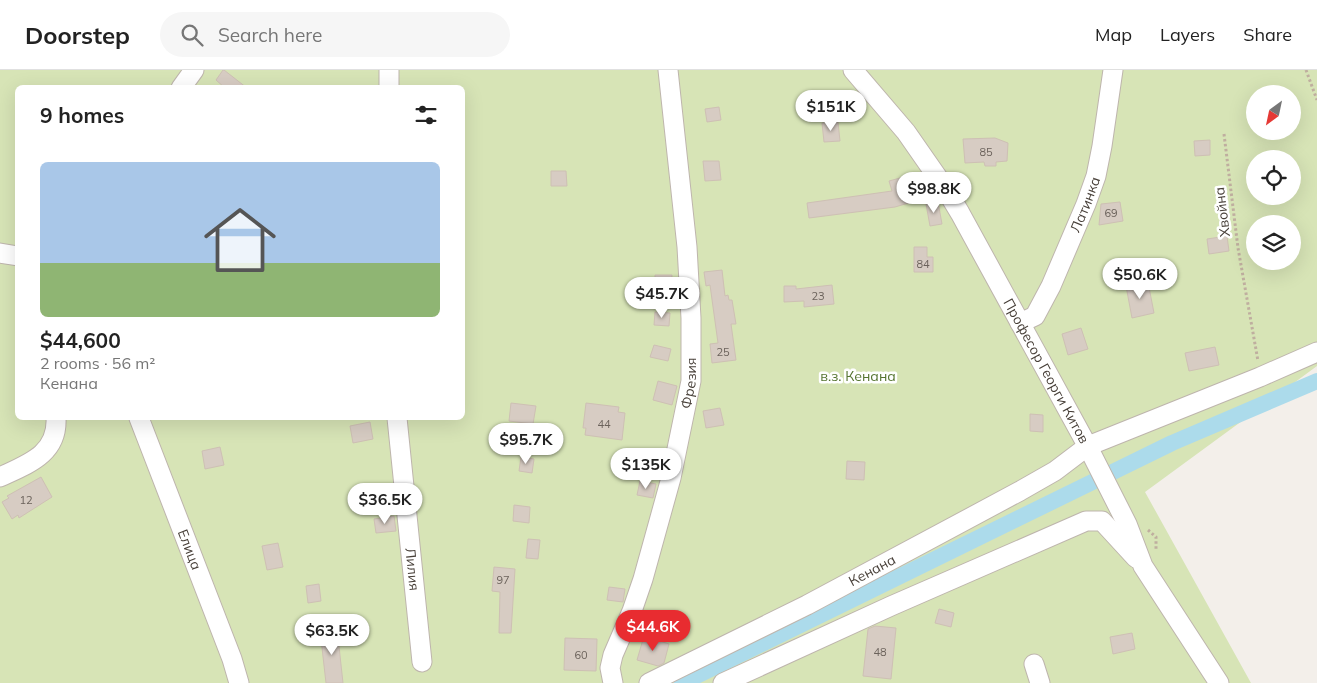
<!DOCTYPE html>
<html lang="en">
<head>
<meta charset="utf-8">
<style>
	:root { --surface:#fff; --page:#f6f6f6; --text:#222; --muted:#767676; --line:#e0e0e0; --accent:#e82c30 }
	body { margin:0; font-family:Mulish,sans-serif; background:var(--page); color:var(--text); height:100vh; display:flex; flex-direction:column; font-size:19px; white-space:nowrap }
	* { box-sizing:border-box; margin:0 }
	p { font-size:16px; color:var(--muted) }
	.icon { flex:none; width:28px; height:28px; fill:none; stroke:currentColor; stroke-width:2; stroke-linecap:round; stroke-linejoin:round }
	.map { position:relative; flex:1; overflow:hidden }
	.drawer { position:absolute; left:15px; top:15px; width:450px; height:335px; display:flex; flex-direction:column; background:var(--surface); border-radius:8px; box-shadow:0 5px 20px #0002 }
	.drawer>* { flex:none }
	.needle { width:32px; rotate:213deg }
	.buttons { position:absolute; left:1246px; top:15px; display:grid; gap:10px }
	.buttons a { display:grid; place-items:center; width:55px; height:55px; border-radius:50%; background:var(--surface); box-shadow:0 5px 20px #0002; font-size:25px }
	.price { position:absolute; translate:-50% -42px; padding:0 11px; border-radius:18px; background:#fff; color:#222; font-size:16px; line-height:32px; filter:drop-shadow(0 1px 2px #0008) }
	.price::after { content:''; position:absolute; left:50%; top:30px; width:15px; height:11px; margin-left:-8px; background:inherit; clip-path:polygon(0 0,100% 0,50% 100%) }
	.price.current { background:var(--accent); color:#fff }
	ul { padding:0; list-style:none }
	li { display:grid; align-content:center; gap:10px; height:265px; padding:0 25px }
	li+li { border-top:1px solid var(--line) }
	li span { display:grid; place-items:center; height:155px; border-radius:8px; color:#555 }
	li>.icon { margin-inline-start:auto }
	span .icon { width:90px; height:90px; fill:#fffc; stroke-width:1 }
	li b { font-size:21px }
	h2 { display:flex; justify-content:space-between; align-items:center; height:60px; padding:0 25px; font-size:21px }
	header { display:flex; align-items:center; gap:30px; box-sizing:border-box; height:70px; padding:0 25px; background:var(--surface); border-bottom:1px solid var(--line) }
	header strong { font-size:24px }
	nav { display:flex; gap:28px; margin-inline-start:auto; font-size:18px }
	.search { width:350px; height:45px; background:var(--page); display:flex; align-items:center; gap:12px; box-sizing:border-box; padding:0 18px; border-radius:28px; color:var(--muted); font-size:19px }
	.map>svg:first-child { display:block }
	.green { fill:#d7e4b6; fill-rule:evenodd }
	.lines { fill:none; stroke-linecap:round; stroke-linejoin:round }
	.canal { stroke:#acdbeb; stroke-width:16 }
	.building { fill:#d7ccc3; stroke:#cec0b4 }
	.minor-casing { stroke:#beb5ad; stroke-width:21 }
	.path { stroke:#bfae9f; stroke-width:3; stroke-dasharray:2.5 2.5; stroke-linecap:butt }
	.minor { stroke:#fff; stroke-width:19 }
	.labels { text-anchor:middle; stroke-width:5; stroke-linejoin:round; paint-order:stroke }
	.number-label { font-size:11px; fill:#6b625b }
	.street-label { font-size:14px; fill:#473f38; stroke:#fff }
	.park-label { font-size:14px; fill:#557430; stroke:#fff }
</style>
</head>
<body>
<header>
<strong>Doorstep</strong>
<div class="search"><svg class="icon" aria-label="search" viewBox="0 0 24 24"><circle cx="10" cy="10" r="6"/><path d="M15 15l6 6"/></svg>Search here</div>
<nav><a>Map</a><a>Layers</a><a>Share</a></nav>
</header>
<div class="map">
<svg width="1317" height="613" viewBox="0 0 1317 613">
	<rect width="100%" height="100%" fill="#f3efea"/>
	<path class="green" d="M0,0h1317v296l-172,126 106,191h-1251zM18,18h444v330h-444zM1255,24h37v37h-37zM1255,89h37v37h-37zM1255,154h37v37h-37z"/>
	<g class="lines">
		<path class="canal" d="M682,613l490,-240 145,-62"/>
	</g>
	<g class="building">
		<path d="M223,0h1l23,18h-22l-9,-8z"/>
		<path d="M719,37l2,13 -14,2 -2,-13z"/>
		<path d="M838,52l2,19 -16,1 -2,-19z"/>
		<path d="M995,68l13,5 -1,18 -11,1v4h-11l-1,-4 -19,1 -2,-24z"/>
		<path d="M1210,70v15l-15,1 -1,-15z"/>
		<path d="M703,91h16l2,19 -16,1z"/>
		<path d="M551,101h15l1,15h-16z"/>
		<path d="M911,105l3,11 11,-3 4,14 -34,10 -86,11 -2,-15 85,-12 -3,-10z"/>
		<path d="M938,132l4,22 -12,2 -4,-22z"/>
		<path d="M1120,132l3,19 -24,4 2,-21z"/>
		<path d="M1227,166l2,15 -20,3 -2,-15z"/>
		<path d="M914,177h13v10h6v15h-19z"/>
		<path d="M722,200l3,26 3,-1 1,5h3l4,24h-5l5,36 -24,3 -2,-19 8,-1 -8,-58 -4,1 -2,-14z"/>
		<path d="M655,205h17l-1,13h-16z"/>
		<path d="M1148,212l6,31 -22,5 -6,-32z"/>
		<path d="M832,215l2,19 -30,3v-6l-20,1v-16h12v3z"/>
		<path d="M655,242l15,1 -1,13 -15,-1z"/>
		<path d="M1081,258l7,21 -20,6 -6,-21z"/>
		<path d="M654,275l17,4 -3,12 -18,-4z"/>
		<path d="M1215,277l4,18 -30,6 -4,-18z"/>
		<path d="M658,311l19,5 -5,19 -19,-5z"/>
		<path d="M511,333l25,3 -3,18 -24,-3z"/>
		<path d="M586,333l33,4 -1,5 7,1 -3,27 -37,-5 1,-7h-3z"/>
		<path d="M720,338l4,17 -18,3 -3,-17z"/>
		<path d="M1030,344l13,1v17l-13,-1z"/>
		<path d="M370,352l3,17 -20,4 -3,-17z"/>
		<path d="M220,377l4,18 -19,4 -3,-18z"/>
		<path d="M521,387l13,2 -2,14 -13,-2z"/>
		<path d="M847,391l18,1 -1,18 -18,-1z"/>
		<path d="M41,407l11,20 -33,21 -1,-3 -6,4 -10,-17 7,-4 -2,-2z"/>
		<path d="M640,411l16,3 -3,14 -16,-3z"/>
		<path d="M514,435l16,2 -1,16 -16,-2z"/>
		<path d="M394,446l2,15 -20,2 -2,-14z"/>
		<path d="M528,469l12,1 -2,19 -12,-1z"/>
		<path d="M278,473l5,24 -16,3 -5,-24z"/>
		<path d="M494,497l21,2 -4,64h-12l1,-41 -8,-1z"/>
		<path d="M319,514l2,17 -13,2 -2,-17z"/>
		<path d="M609,517l16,2 -2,13 -16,-2z"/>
		<path d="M939,539l15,4 -3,14 -16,-4z"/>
		<path d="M875,556l21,2 -5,51 -28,-3 5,-47z"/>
		<path d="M337,558l6,55h-17l-6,-53z"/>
		<path d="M1132,563l3,16 -22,5 -3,-17z"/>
		<path d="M644,566l25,8 -5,19 -6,3 -21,-6z"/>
		<path d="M565,568l32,1 -1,32 -32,-1z"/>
	</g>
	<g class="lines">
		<defs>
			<g id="minor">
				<path id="s1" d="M853,0l53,62 39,56 15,25 128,234 39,77 16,42 76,117"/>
				<path d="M181,18l13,-18"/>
				<path d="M389,18v-18"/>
				<path d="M0,183l18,3"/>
				<path id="s2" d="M1020,253l15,-7 16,-30 35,-82 10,-28 6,-30 11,-76"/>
				<path id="s3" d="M139,348l93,241 7,24"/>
				<path id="s4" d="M397,348l25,244"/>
				<path d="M0,407c28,-13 58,-23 56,-59"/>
				<path d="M1034,594l6,19"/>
				<path id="s5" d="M613,613l-3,-15 3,-13 19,-44 11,-32 28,-101 20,-97v-63l-4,-71 -19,-177"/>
				<path id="s6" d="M649,613l158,-78 213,-114 35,-20 33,-25 172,-69 57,-25"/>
				<path d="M723,613l168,-77 195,-85h16l34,37"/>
			</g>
		</defs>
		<use href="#minor" class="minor-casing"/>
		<g class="path">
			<path d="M1306,0l11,30"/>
			<path d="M1224,64l14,114 20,113"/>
			<path d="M1148,460l8,7v13"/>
		</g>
		<use href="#minor" class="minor"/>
	</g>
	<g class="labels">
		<g class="number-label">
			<text x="986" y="86">85</text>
			<text x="1111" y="147">69</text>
			<text x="923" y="198">84</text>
			<text x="818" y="230">23</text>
			<text x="723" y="286">25</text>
			<text x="604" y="358">44</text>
			<text x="26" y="434">12</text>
			<text x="503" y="514">97</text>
			<text x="880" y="586">48</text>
			<text x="581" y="589">60</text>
		</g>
		<g class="street-label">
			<text dy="5" stroke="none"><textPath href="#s2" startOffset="139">Латинка</textPath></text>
			<text transform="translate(1222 142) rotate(-97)" y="5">Хвойна</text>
			<text dy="5" stroke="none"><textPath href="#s1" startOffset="359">Професор Георги Китов</textPath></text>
			<text dy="5" stroke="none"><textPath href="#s5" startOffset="312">Фрезия</textPath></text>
			<text dy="5" stroke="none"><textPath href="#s3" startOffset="141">Елица</textPath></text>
			<text dy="5" stroke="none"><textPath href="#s4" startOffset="152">Лилия</textPath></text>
			<text dy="5" stroke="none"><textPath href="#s6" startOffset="250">Кенана</textPath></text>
		</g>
		<g class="park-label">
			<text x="858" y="311">в.з. Кенана</text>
		</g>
	</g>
</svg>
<div class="buttons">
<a><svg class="needle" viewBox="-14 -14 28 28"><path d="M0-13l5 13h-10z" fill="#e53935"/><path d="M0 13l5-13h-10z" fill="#767676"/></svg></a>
<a><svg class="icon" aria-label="locate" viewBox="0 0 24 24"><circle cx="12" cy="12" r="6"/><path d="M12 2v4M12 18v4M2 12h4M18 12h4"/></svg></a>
<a><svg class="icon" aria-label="layers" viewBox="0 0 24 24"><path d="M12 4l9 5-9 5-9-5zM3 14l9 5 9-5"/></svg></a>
</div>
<b class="price" style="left:831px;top:62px">$151K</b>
<b class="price" style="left:934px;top:144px">$98.8K</b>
<b class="price" style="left:1140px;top:230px">$50.6K</b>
<b class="price" style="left:662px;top:249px">$45.7K</b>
<b class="price" style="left:526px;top:395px">$95.7K</b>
<b class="price" style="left:646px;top:420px">$135K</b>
<b class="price" style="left:385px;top:455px">$36.5K</b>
<b class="price current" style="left:653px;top:582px">$44.6K</b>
<b class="price" style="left:332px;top:586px">$63.5K</b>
<section class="drawer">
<h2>9 homes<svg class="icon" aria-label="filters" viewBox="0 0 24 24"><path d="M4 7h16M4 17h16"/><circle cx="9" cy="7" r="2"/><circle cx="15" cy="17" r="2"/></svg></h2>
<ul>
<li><span style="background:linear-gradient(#a9c7e8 65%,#8fb573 0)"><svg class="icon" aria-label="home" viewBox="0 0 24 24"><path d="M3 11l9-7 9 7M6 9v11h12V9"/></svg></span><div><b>$44,600</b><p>2 rooms · 56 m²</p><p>Кенана</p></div></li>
</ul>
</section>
</div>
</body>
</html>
